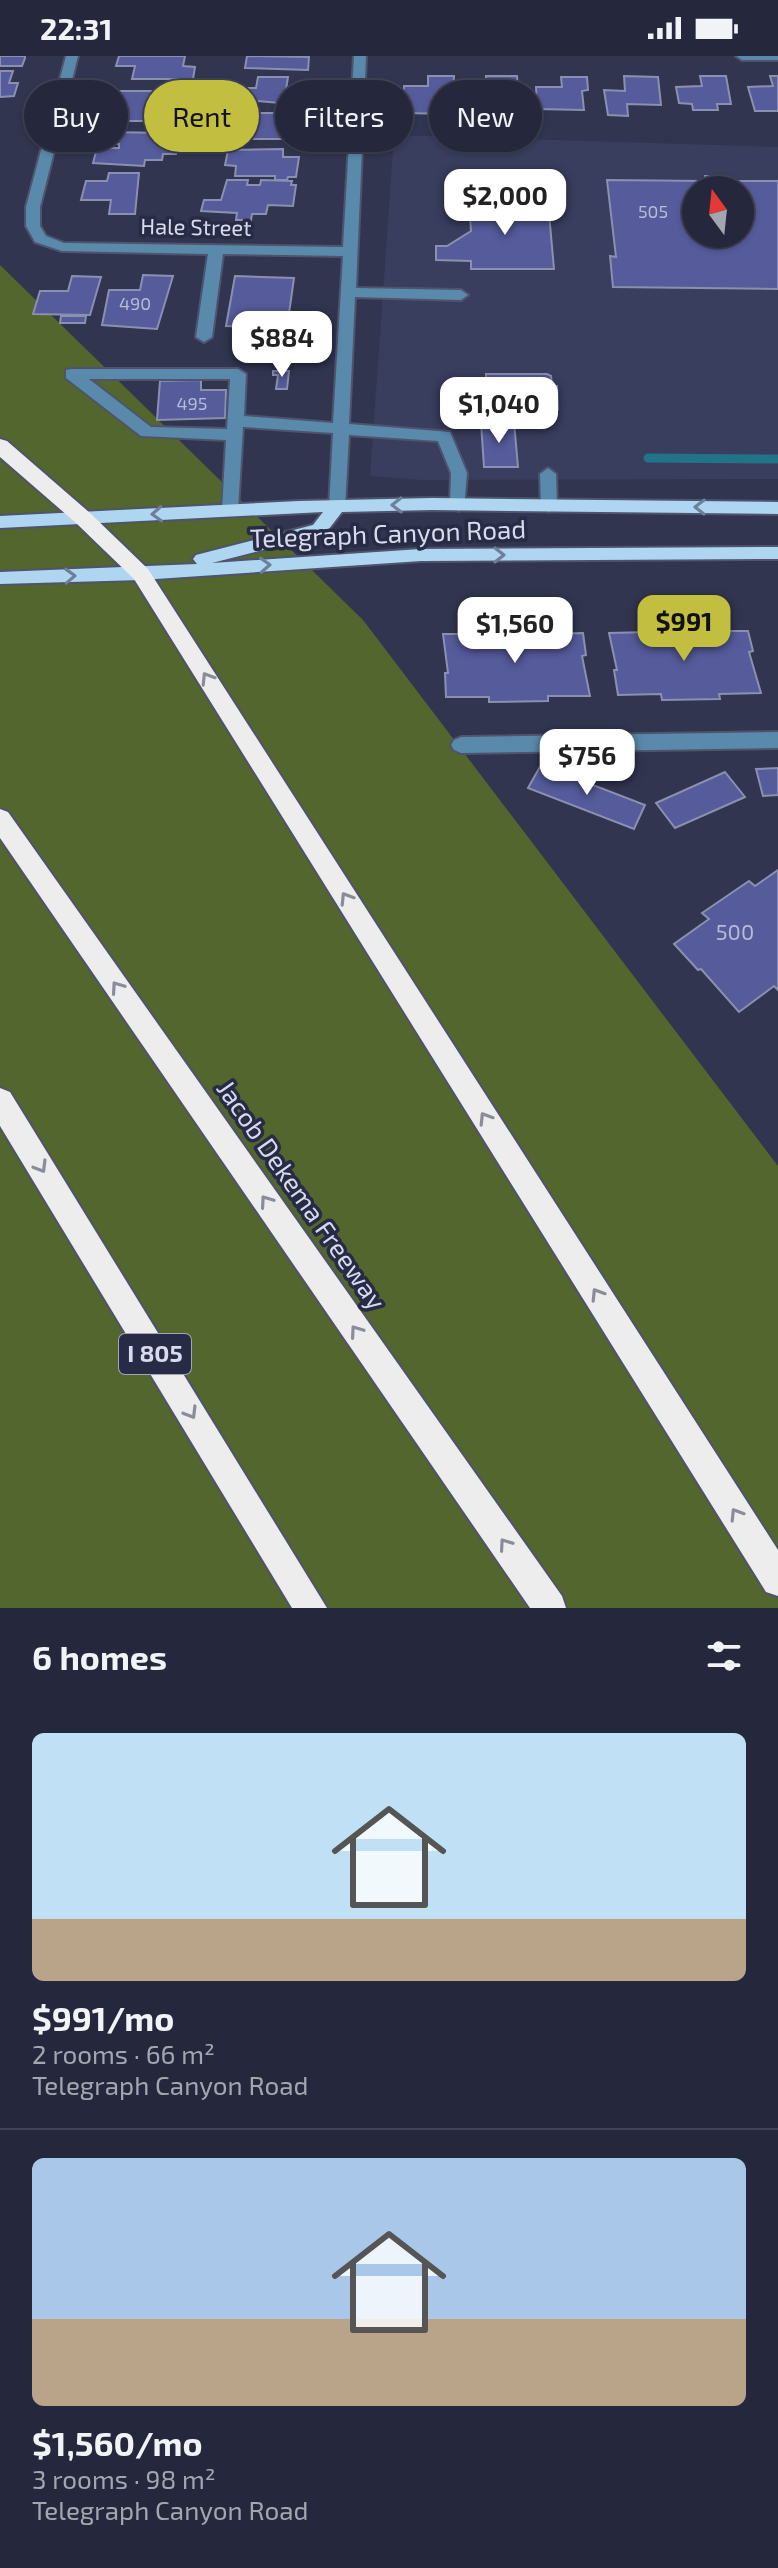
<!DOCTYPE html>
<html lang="en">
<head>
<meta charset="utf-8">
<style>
	:root { --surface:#25283c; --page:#313447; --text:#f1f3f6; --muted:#a3a6af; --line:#424456; --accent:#c1be40 }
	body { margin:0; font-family:"Exo 2",sans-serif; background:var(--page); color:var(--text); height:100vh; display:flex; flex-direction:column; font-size:30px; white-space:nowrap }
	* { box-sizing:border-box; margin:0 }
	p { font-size:26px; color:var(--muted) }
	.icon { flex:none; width:44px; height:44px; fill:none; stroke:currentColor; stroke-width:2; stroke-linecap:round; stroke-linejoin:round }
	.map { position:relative; height:1552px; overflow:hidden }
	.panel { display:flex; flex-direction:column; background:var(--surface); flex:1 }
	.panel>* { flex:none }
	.banner { position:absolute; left:24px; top:24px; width:730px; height:72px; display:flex; gap:16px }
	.needle { width:52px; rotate:345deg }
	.fabs { position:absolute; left:682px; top:120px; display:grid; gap:16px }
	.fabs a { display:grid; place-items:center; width:72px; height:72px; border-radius:50%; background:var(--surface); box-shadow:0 2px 6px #0004,0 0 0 2px var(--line); font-size:40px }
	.price { position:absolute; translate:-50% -68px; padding:0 18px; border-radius:16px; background:#fff; color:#222; font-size:26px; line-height:52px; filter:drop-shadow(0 2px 4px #0008) }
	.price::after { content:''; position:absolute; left:50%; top:48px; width:24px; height:18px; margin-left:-12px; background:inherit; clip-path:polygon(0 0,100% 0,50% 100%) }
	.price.current { background:var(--accent); color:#111 }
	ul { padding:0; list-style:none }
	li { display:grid; align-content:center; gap:16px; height:424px; padding:0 32px }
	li+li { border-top:2px solid var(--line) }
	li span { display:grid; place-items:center; height:248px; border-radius:12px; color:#555 }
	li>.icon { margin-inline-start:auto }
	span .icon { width:144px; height:144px; fill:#fffc; stroke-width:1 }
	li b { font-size:34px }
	h2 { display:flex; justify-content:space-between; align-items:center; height:96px; padding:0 32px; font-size:34px }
	.pill { padding:0 28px; border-radius:36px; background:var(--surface); box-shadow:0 2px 6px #0004,0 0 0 2px var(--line); font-size:28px; line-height:72px }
	.pill.current { background:var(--accent); color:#111 }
	.status { display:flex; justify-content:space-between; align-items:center; height:56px; padding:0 40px; background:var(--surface); direction:ltr }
	.status svg { height:22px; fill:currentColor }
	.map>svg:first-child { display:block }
	.built { fill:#393d5e; fill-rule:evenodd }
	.green { fill:#52662e }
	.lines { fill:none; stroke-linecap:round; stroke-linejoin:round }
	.stream { stroke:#227387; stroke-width:9 }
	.building { fill:#555b9b; stroke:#8a90af; stroke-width:2; fill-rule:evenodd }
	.minor-casing { stroke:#4f536c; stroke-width:4 }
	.major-casing { stroke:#4f536c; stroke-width:4 }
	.highway-casing { stroke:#4f536c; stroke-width:4 }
	.minor { fill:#598aab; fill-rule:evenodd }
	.major { fill:#afd6f0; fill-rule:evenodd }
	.highway { fill:#ededed; fill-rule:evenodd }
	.oneway { stroke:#6c809a }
	.oneway2 { stroke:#8a8c99 }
	.labels { text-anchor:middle; stroke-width:7; stroke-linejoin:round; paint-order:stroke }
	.far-number-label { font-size:18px; fill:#b7bbd8 }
	.far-street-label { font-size:22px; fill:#d8dbed; stroke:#282b45 }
	.number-label { font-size:22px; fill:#b7bbd8 }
	.shield { fill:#282b45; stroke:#a3a6bb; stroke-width:2 }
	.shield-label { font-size:24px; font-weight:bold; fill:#d8dbed }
	.street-label { font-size:26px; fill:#d8dbed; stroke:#282b45 }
</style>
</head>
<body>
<div class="status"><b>22:31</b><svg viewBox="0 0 49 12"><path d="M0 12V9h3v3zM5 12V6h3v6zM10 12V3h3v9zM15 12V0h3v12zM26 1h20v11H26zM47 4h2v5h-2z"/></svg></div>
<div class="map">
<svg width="778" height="1552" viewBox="0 0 778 1552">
	<rect width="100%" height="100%" fill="#313550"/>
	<path class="built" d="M394,79l384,12v332l-356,1 -52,-4zM696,134h44v44h-44z"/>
	<path class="green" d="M0,209l363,355 415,546v442h-778z"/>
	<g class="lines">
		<path class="stream" d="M648,402l130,1"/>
	</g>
	<g class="building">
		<path d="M0,0h25v2l-3,8h-22z"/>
		<path d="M119,0h66l-2,10 12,1 -2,12h-61l3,-13h-19z"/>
		<path d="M247,0l62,1 -1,13 -63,-2z"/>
		<path d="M0,15h13l-4,12h9l-4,13 -14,1z"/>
		<path d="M428,20h26l-2,38 -49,-1 1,-27h24z"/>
		<path d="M486,20h31l2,24h4l1,11 -56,-2 -3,-19h21z"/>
		<path d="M624,20l34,1 3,28 -34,-1 1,12 -20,-1 -4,-25 21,1z"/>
		<path d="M700,20h26l5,28h-14l1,6h-25l-1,-6 -13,-1 -3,-16 26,-1z"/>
		<path d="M770,20h8v35h-23l-7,-24 25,-1z"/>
		<path d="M258,21h30l-2,13 20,1 -2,14 -60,-5 3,-12h9z"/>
		<path d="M561,21h26l1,13 -6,1 2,19 -47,-1 -1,-22h26z"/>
		<path d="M105,35h66l-2,12h-15v4h5l-3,14h-32l3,-11 -26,-1z"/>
		<path d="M243,57h59l-1,19h-16l-1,7h-44z"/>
		<path d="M107,76l60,1 -1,5 13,1 -3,15h-13l-1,6h-17l-1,6 -51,-3 4,-15h22v-4l-17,-2z"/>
		<path d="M283,93v8h16l-3,20h-8l-1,3h-12v-4h-40l1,-10 -11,-1 3,-15z"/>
		<path d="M109,117h30l-4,41h-26l2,-14h-30l5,-19h21z"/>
		<path d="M705,120l23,1 1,4h49v108l-165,-2 -3,-31 6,1 -9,-77 98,1zM696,134h44v44h-44z"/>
		<path d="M227,124h21l-1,5h13l1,-5 31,1 -1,4h5l-3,21 -25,-1 -2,9h-14l-1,6h-15l1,-7 -36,-2 3,-11h17z"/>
		<path d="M469,145l79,1 6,67h-83v-8l-35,-1v-14h11l24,-15z"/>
		<path d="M143,219l30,1 -16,53 -55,-4 7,-35h31z"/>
		<path d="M72,220l29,1 -11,38 -57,-1 7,-23h28z"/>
		<path d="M235,220l59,2 -7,50 -61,-2z"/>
		<path d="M61,260h25l-1,7h-25z"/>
		<path d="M273,315h16l-2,18h-11l2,-14h-5z"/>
		<path d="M486,318h61l4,2 1,8 -4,2h9l1,24 -80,-1 -1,-24h9z"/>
		<path d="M201,324v10h25l-1,28 -68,2 3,-39z"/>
		<path d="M514,366l4,45h-34l-3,-44z"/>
		<path d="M705,570l1,5h42l5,20 -4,1 12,41 -42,1 1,5 -58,1 -1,-6 -43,1 -4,-25h3l-8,-37 41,-1v-5z"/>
		<path d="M484,573h56l1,5 42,-1 3,22 -4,1 8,40h-42v5l-59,1v-5h-43l-1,-24h3l-5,-39h42z"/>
		<path d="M541,709l104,40 -11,24 -106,-41z"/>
		<path d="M778,712v27l-15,1 -7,-27z"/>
		<path d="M725,716l20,25 -70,31 -19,-25z"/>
		<path d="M778,814v120l-4,-4 -35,26 -38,-43 -3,1 -24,-26 35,-25 -7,-6 47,-32 6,5z"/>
	</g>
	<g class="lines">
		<defs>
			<g id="minor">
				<path d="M66,0h12l-38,151v19l6,10 18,7 279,4 11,-191h12l-10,232 105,2 7,5 -7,5 -106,-3 -6,127 101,8 17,41 -3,36 -6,2 -8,-6 1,-32 -13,-32 -89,-6 -4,72 -8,6 -8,-6 4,-74 -90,-6 -5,83 -2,4h-12l-2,-4 4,-70 -85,-4 -75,-58v-8l6,-1h166l8,5 -2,42 89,7 10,-167 -120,-2 -11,83 -8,5 -8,-5 12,-83 -146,-3 -27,-9 -9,-16v-19zM89,323h141l-3,50 -76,-2z"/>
				<path d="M736,0h42v4h-36z"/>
				<path d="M548,412l8,6 1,32 -8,6 -8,-6 -1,-32z"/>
				<path d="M778,676v16l-317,5 -7,-3 -3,-5 3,-5 7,-3z"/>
			</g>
			<path id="major" d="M432,442l346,4v12l-346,-4 -90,2 -17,22 -113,29 209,-14 357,-2v12l-357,2 -280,19 -141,4v-12l197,-8 -4,-5 3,-4 117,-30 10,-13 -323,16v-12l299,-15z"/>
			<g id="highway">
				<path d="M0,383l7,2 83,72 58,56 630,981v46l-12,-4 -632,-1013 -58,-56 -76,-66z"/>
				<path d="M0,753l8,3 554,784 4,12h-36l-530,-770z"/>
				<path d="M0,1032l10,4 317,516h-35l-292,-482z"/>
			</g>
		</defs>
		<use href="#minor" class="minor-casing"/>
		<use href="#major" class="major-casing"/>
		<use href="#highway" class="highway-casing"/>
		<use href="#minor" class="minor"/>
		<use href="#major" class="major"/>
		<use href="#highway" class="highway"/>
	</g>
	<defs><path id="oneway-chevron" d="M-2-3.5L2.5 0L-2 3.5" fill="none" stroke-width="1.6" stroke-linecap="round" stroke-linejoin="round" transform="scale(2)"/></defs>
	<g class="oneway">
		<use href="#oneway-chevron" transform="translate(397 449) rotate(179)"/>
		<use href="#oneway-chevron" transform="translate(700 451) rotate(-179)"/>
		<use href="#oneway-chevron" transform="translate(157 458) rotate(177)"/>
		<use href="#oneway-chevron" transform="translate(499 499)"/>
		<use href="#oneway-chevron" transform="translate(265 509) rotate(-3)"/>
		<use href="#oneway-chevron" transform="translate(70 520) rotate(-2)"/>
	</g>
	<g class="oneway2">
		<use href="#oneway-chevron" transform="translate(207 622) rotate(-122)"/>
		<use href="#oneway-chevron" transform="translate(346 842) rotate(-122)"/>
		<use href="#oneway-chevron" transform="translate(117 931) rotate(-125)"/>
		<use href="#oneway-chevron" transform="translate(485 1062) rotate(-122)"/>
		<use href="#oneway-chevron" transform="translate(41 1111) rotate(59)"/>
		<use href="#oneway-chevron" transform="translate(266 1145) rotate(-125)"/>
		<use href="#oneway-chevron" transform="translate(597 1238) rotate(-122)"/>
		<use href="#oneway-chevron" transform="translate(356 1275) rotate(-125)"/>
		<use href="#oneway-chevron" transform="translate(191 1357) rotate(59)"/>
		<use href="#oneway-chevron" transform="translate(736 1458) rotate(-122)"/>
		<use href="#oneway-chevron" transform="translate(505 1488) rotate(-125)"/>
	</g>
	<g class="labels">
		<g class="far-number-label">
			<text x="653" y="162">505</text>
			<text x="135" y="254">490</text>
			<text x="192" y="354">495</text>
		</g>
		<g class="far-street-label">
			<text transform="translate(196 171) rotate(1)" y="8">Hale Street</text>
		</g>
		<g class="number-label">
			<text x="735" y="884">500</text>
		</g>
		<rect class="shield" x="119" y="1278" width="72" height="40" rx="6"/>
		<g class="shield-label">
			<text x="155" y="1306">I 805</text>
		</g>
		<g class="street-label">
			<text transform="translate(388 478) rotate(-2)" y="9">Telegraph Canyon Road</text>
			<text transform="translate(301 1139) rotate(55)" y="9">Jacob Dekema Freeway</text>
		</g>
	</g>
</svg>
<div class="fabs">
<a><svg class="needle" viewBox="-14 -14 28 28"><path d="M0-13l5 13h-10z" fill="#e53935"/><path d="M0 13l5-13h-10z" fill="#a3a6af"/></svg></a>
</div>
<b class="price" style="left:505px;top:181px">$2,000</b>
<b class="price" style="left:282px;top:323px">$884</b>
<b class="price" style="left:499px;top:389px">$1,040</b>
<b class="price current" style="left:684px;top:607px">$991</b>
<b class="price" style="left:515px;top:609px">$1,560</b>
<b class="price" style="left:587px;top:741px">$756</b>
<div class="banner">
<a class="pill">Buy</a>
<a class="pill current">Rent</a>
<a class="pill">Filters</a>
<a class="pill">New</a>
</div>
</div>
<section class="panel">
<h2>6 homes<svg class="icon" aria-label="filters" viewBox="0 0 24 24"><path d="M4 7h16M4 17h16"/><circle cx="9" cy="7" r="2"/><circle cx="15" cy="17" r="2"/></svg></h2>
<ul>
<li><span style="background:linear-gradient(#bfe0f5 75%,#b9a48a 0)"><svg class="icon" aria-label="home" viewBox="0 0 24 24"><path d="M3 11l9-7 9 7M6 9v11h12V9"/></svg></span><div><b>$991/mo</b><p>2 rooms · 66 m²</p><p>Telegraph Canyon Road</p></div></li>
<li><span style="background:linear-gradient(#a9c7e8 65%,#b9a48a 0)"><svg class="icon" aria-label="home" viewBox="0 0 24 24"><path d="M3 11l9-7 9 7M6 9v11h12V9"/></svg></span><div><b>$1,560/mo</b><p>3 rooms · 98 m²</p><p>Telegraph Canyon Road</p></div></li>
</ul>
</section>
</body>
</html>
